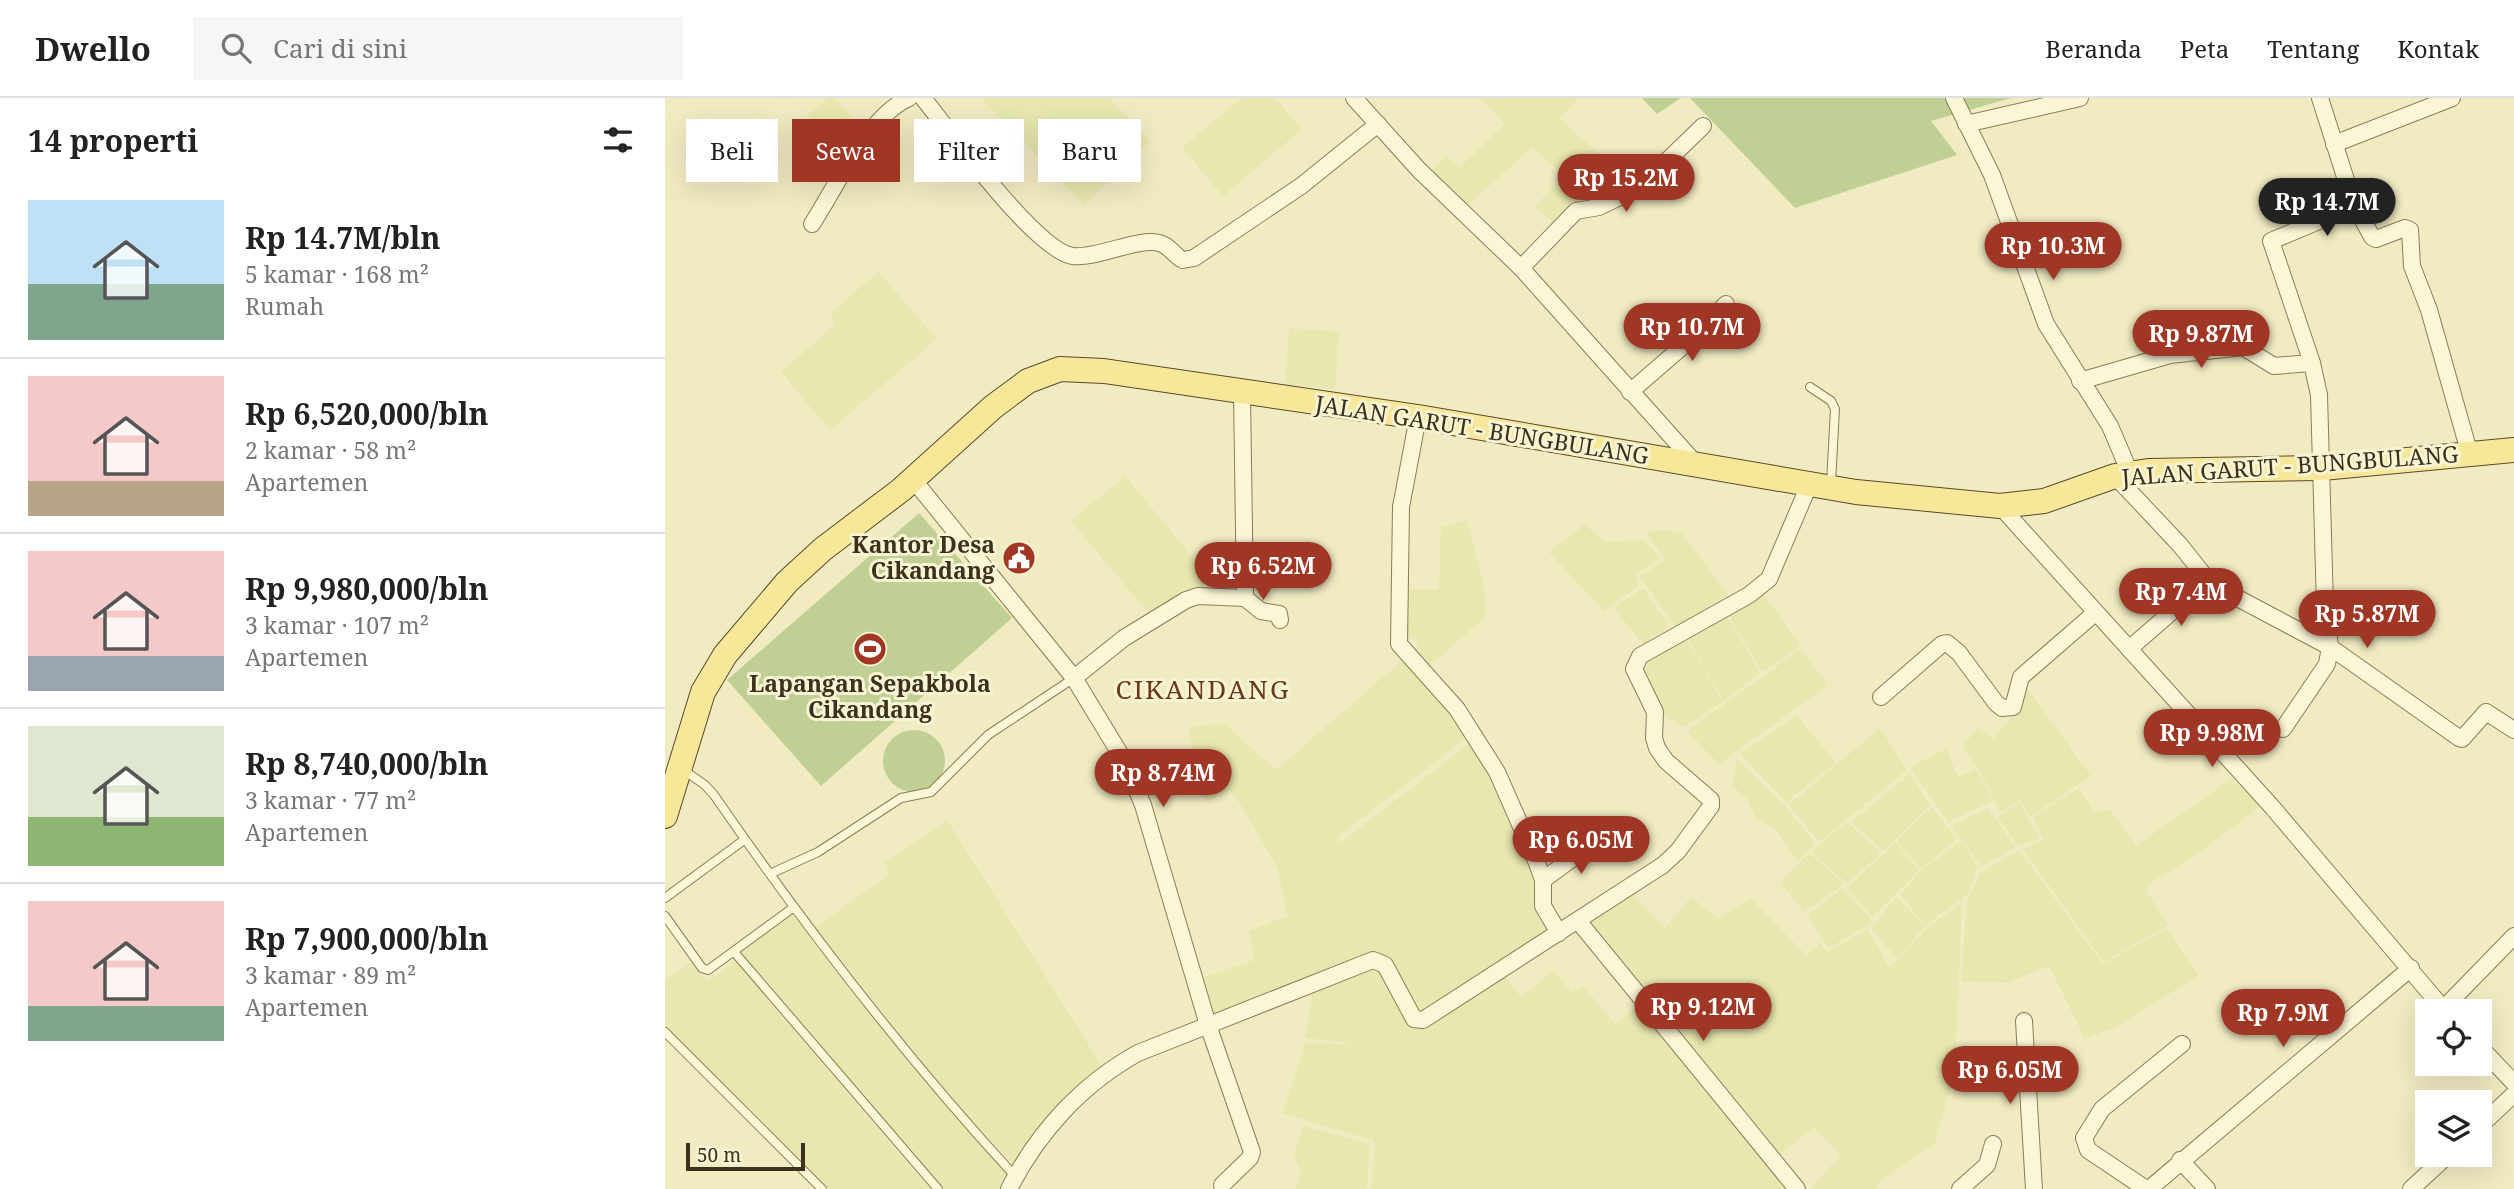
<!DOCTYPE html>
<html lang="id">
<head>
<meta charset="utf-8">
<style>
	:root { --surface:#fff; --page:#f6f6f6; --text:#222; --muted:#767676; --line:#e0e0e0; --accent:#9f3724 }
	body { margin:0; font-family:"Noto Serif",serif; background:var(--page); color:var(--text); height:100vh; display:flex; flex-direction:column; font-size:26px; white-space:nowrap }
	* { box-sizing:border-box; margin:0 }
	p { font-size:23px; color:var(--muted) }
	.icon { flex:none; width:38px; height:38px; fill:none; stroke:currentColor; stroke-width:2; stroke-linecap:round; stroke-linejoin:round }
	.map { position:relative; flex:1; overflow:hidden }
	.drawer { display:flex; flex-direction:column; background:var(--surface); width:665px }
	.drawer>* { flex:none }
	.top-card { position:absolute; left:21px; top:21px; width:665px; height:63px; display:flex; gap:14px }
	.buttons { position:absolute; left:1750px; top:901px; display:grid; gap:14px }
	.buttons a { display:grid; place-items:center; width:77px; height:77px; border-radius:0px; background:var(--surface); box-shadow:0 7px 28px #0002; font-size:35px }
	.scale { position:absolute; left:21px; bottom:18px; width:119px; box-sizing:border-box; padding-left:7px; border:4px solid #3b311d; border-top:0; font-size:19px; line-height:24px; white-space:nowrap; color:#3b311d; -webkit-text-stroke:5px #f8f3d3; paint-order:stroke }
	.price { position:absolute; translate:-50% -60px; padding:0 16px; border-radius:24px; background:var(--accent); color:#fff; font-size:23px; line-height:46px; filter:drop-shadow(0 2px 4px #0008) }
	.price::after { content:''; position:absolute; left:50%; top:42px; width:21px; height:16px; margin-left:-10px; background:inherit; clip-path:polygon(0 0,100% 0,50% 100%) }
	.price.selected { background:#222; color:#fff }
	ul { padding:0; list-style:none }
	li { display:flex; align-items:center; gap:21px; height:175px; padding:0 28px }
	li+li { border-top:2px solid var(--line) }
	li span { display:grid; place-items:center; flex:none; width:196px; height:140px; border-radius:0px; color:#555 }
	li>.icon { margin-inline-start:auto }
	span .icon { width:84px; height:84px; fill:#fffc; stroke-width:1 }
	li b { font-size:30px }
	h2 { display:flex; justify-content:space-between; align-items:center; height:84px; padding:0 28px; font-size:30px }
	.chip { padding:0 24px; border-radius:0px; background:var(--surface); box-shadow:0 7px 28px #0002; font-size:24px; line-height:63px }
	.chip.selected { background:var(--accent); color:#fff }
	header { display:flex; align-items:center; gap:42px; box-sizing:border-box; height:98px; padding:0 35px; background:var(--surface); border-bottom:2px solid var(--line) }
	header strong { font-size:33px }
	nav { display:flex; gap:38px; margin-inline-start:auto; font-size:24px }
	.search { width:490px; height:63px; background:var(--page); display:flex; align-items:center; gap:18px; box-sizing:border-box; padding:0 24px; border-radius:0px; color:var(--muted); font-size:26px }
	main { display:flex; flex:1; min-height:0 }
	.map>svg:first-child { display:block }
	.farmland { fill:#e7e7af }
	.green { fill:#c0d095 }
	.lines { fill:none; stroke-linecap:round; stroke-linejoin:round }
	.lane-casing { stroke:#8c7c58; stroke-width:10 }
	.street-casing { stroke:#8c7c58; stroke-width:18 }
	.primary-casing { stroke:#5a492d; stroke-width:26 }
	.lane { stroke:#fbf6d6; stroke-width:8 }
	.street { stroke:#fbf6d6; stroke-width:16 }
	.primary { stroke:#f6e898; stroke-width:24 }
	.labels { text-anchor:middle; stroke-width:6; stroke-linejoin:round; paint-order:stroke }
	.street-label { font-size:23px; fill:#3b311d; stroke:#f8f3d3 }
	.poi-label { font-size:23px; font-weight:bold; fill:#3b311d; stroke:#f8f3d3; text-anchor:end }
	.quarter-label { font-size:26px; letter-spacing:2px; fill:#6b381a; stroke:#f8f3d3 }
</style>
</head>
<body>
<header>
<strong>Dwello</strong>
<div class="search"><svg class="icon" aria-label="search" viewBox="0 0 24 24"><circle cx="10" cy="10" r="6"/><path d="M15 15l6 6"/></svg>Cari di sini</div>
<nav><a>Beranda</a><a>Peta</a><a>Tentang</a><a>Kontak</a></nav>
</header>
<main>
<section class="drawer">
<h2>14 properti<svg class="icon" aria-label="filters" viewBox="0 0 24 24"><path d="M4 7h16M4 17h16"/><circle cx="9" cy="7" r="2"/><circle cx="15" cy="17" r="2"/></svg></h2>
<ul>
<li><span style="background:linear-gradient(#bfe0f5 60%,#7fa58c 0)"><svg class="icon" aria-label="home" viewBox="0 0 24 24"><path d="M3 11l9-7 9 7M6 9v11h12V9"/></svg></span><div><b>Rp 14.7M/bln</b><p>5 kamar · 168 m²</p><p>Rumah</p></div></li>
<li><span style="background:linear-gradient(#f6c9c9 75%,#b9a48a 0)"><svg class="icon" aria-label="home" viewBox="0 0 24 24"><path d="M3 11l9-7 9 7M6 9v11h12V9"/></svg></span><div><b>Rp 6,520,000/bln</b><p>2 kamar · 58 m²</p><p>Apartemen</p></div></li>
<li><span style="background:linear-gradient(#f6c9c9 75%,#9aa5b1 0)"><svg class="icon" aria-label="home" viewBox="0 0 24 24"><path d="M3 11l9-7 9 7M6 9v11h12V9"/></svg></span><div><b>Rp 9,980,000/bln</b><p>3 kamar · 107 m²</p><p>Apartemen</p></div></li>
<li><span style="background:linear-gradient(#dfe7d0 65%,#8fb573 0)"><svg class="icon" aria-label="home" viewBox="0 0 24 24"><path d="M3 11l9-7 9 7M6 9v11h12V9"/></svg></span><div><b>Rp 8,740,000/bln</b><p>3 kamar · 77 m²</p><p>Apartemen</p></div></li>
<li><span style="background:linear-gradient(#f6c9c9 75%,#7fa58c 0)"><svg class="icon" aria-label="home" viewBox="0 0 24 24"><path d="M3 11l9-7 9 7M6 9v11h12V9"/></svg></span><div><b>Rp 7,900,000/bln</b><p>3 kamar · 89 m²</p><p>Apartemen</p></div></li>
</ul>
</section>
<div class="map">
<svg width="1849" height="1091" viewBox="0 0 1849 1091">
	<rect width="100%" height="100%" fill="#f1ebc2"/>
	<g class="farmland">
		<path d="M163,0h6l30,33 -16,31 -41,-46z"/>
		<path d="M316,0h128l41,43 -66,64z"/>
		<path d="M576,0h34l27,31 -79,67 -41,-48z"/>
		<path d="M816,0h98l-20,20 41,37 -20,22 13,12 -34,39 -24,-21 28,-32 -31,-28 -65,59 -35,-36 15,-14 12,12 46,-44z"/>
		<path d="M213,174l59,67 -107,91 -49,-58 55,-48 -5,-11z"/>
		<path d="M624,230l50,4 -4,56 -50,-3z"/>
		<path d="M460,378l78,94v22h-19l-31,26 -82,-97z"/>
		<path d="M802,422l19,75v21l-60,53 -15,-16 9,-9 -7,-8 -8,7 -2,-54h36l2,-62z"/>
		<path d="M919,427l23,17 37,-2 15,18 -23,17 3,11 -35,25 -55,-59z"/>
		<path d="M998,432l18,2 47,63 -53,32 -35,-51 25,-16 -19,-28z"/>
		<path d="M978,490l26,38 -26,18 -29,-36z"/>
		<path d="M1095,492l41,56 -39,26 -36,-61z"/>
		<path d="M1059,513l36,62 -36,28 -39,-67z"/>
		<path d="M1019,537l39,67 -39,25 -21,-12 -23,-52z"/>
		<path d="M1136,551l27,36 -109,79 -32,-33z"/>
		<path d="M740,560l66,76 -132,102 1,7 134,-103 65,140 15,50 -133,87 -33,-57 -175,56 -15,-37 56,-19 -5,-29 38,-15 -9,-47 -37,-64 -11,-15 -25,12 -17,-74 35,-5 53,47z"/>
		<path d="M1362,590l64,88 -61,41 -10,-17 -20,12 -21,-43 -17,-22 16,-19 15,11 22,-27z"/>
		<path d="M1132,617l39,48 -50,39 -46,-48z"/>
		<path d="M1215,630l27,42 -88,72 -30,-37z"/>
		<path d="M1281,651l12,28 18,-8 17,32 -45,21 -38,-55z"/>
		<path d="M1072,661l45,44 33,40 -17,18 -23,-32 -19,-10 -9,-20 -15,-14z"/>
		<path d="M1245,676l20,31 -46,46 -33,-29z"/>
		<path d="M1566,681l30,27 -75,56 -38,22 -1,8 21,33 -64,37 -81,-113 21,-9 -11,-23 46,-29 15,24 16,-2 26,36z"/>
		<path d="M1354,705l21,35 -22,8 -20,-29z"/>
		<path d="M1267,709l25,32 -36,29 -24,-26z"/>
		<path d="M1323,710l27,40 -33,19 -31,-41z"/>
		<path d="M282,722l156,248 -88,98 -68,-71 -132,-168 73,-51 -3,-14z"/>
		<path d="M1182,724l34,31 -34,30 -36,-31z"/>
		<path d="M1296,743l16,25 -9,28 -42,31 -26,-30 22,-25z"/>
		<path d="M1231,745l23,27 -47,47 -25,-29z"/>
		<path d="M1354,752l84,114 64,-35 32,46 -81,51 -33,13 -36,-73 -42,17 -46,-2 6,-80 13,-28z"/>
		<path d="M1144,755l35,31 -40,28 -24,-29z"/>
		<path d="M1178,790l30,34 -44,26 -22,-33z"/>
		<path d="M965,795l35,35 26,-31 27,22 32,-21 57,58 13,-13 7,10 40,-24 22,38 40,-40 33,-25 -7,169 -20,72 -56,39 -2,7h-66l29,-34 -26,-28 -35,29 -193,-234z"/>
		<path d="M1231,799l29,29 -28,32 -26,-29z"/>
		<path d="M129,811l42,62 49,56 58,75 69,75 -7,12h-64l-203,-236z"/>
		<path d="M70,863l183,215 12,13h-106l-159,-165v-44l25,-17 18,18z"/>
		<path d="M710,865l37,58 90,-48 19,24 32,-26 19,22 11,-7 32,38 27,-22 148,187h-419l4,-48 -93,-28 23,-70 53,1 -53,-6 7,-44z"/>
		<path d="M638,1028l67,17 -3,46h-71l5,-17 -7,-16z"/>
	</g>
	<g class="green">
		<path d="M977,0h39l-24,16z"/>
		<path d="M1025,0h321l-80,23 26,34 -162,53z"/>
		<path d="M254,415l93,105 -191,168 -94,-106z"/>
		<circle cx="249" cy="663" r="31"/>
	</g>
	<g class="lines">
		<defs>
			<g id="lane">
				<path d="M1145,289l21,14 4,8 -4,74"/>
				<path d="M17,671l23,16 9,10c92,133 191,262 301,381"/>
				<path d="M107,775l46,-21 83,-54 30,-6 57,-57 86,-57"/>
				<path d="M0,800l79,-58"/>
				<path d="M0,818l37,52 6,2 86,-63"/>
				<path d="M70,855l203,236"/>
				<path d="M0,934l157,157"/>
			</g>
			<g id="street">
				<path d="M258,0c25,31 114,154 150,158 25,3 69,-21 89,-12 8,3 13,12 21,16l11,-2 107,-72 77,-62"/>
				<path d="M689,0l65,72 102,98 175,196"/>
				<path d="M1289,0l38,77 54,149 64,102 20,47"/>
				<path d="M1655,0l33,104 19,35 4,2 29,-11 5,2 2,36 17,44 41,145"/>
				<path d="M1301,26l114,-26"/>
				<path d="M1669,46l118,-46"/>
				<path d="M1692,107l-86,36 41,122 7,32 6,211 5,41 129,91 3,1 24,-27 28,18"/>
				<path d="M147,126c25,-38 56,-108 97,-126"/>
				<path d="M856,170l55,-57 23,-4 41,-20 63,-61"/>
				<path d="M1415,283l90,-26 73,-8 31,19 38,-3"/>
				<path d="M965,294l68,-59 28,-29"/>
				<path d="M753,319l-17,90 -2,137 58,65 40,63 40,91 6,17v26l16,27"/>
				<path d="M1450,378l65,69 31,39 119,63 -3,17 -44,65"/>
				<path d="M247,380l162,200 51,84 18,43 65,220 44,127 -2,6 -28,27"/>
				<path d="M1335,408l273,302 173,204"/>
				<path d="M580,500l16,13 18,3 1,6"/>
				<path d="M1464,551l78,-68"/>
				<path d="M409,580l50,-40 62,-38 12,-4 47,2 -3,-205"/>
				<path d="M1216,599l61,-53 5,-1 12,10 37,50 6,5 11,-1 8,-30 74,-64"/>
				<path d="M878,782l53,-39"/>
				<path d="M914,824l218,267"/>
				<path d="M1778,911l71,-73"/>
				<path d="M1359,923l10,168"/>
				<path d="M1815,949l34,36"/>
				<path d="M1815,1028l34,-32"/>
				<path d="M1515,1062l27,29"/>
				<path d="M344,1091c29,-57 73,-105 129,-136l235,-93 12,5 29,54 9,1 240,-155 15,-14 33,-45v-6l-45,-39 -9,-13 -3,-10 1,-26 -21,-43 6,-13 109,-61 20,-16 40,-94"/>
				<path d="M1295,1091l27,-24 6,-21"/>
				<path d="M1481,1091l-58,-39 -4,-12 18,-29 80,-65"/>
				<path d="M1484,1091l262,-221"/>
				<path d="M1746,1091l37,-34"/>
			</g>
			<path id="primary" d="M0,718l38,-124 22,-37 62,-73 36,-33 78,-59 92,-83 35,-26 32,-12 44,2 314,46 438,75 144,14 44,-5 71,-25 33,-5 174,-3 192,-18"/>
		</defs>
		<use href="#lane" class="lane-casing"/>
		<use href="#street" class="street-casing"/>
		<use href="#primary" class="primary-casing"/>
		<use href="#lane" class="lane"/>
		<use href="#street" class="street"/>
		<use href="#primary" class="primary"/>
	</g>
	<defs>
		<symbol id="civic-disc" viewBox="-11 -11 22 22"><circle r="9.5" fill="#9f3724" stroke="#f8f3d3"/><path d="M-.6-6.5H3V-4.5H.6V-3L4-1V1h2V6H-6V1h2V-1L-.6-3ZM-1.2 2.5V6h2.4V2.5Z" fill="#fff"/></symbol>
		<symbol id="stadium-disc" viewBox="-11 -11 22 22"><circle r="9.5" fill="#9f3724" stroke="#f8f3d3"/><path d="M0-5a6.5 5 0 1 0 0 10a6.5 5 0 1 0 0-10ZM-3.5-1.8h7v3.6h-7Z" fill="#fff"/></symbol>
	</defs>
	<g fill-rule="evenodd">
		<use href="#civic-disc" x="335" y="441" width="38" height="38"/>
		<use href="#stadium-disc" x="186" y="532" width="38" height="38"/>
	</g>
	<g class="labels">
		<g class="street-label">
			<text transform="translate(817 332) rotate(9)" y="8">JALAN GARUT - BUNGBULANG</text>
			<text transform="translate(1625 368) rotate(-4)" y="8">JALAN GARUT - BUNGBULANG</text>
		</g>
		<g class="poi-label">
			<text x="330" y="455">Kantor Desa<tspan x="330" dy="26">Cikandang</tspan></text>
			<text x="205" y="594" text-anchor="middle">Lapangan Sepakbola<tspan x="205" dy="26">Cikandang</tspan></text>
		</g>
		<g class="quarter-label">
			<text x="538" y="601">CIKANDANG</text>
		</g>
	</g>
</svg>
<div class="buttons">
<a><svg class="icon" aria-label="locate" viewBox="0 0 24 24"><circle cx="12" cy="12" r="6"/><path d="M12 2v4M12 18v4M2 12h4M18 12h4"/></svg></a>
<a><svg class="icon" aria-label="layers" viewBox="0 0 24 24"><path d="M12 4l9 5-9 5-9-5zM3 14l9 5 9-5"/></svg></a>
</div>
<div class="scale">50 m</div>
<b class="price" style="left:961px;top:116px">Rp 15.2M</b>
<b class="price selected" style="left:1662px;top:140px">Rp 14.7M</b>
<b class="price" style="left:1388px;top:184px">Rp 10.3M</b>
<b class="price" style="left:1027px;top:265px">Rp 10.7M</b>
<b class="price" style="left:1536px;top:272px">Rp 9.87M</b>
<b class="price" style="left:598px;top:504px">Rp 6.52M</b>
<b class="price" style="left:1516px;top:530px">Rp 7.4M</b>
<b class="price" style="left:1702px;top:552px">Rp 5.87M</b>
<b class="price" style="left:1547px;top:671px">Rp 9.98M</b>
<b class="price" style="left:498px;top:711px">Rp 8.74M</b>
<b class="price" style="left:916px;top:778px">Rp 6.05M</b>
<b class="price" style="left:1038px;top:945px">Rp 9.12M</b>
<b class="price" style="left:1618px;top:951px">Rp 7.9M</b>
<b class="price" style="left:1345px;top:1008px">Rp 6.05M</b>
<div class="top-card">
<a class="chip">Beli</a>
<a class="chip selected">Sewa</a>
<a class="chip">Filter</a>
<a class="chip">Baru</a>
</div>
</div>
</main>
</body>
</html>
